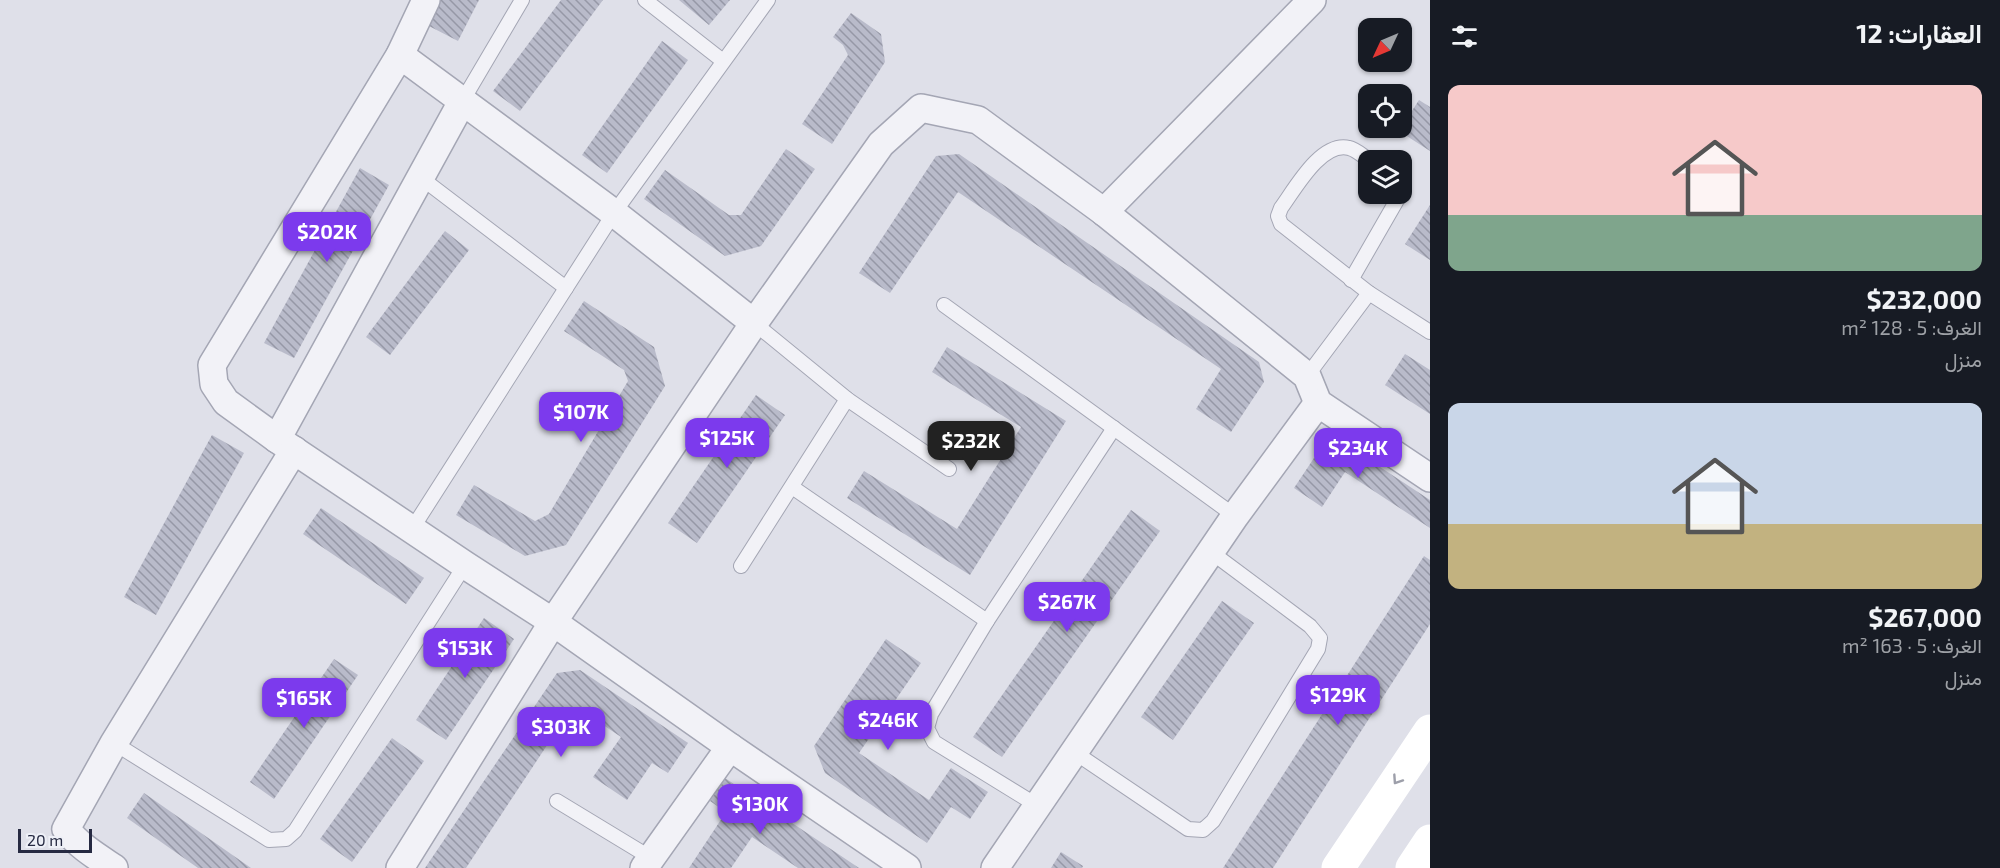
<!DOCTYPE html>
<html lang="ar">
<head>
<meta charset="utf-8">
<style>
	:root { --surface:#171b24; --page:#242831; --text:#f1f3f6; --muted:#9ea1a6; --accent:#7c3aed }
	body { margin:0; font-family:"Exo 2",Vazirmatn,sans-serif; background:var(--page); color:var(--text); direction:rtl; height:100vh; display:flex; flex-direction:column; font-size:22px; white-space:nowrap }
	* { box-sizing:border-box; margin:0 }
	p { font-size:20px; color:var(--muted) }
	.icon { flex:none; width:33px; height:33px; fill:none; stroke:currentColor; stroke-width:2; stroke-linecap:round; stroke-linejoin:round }
	.map { position:relative; flex:1; overflow:hidden; direction:ltr }
	.details { display:flex; flex-direction:column; background:var(--surface); width:570px }
	.details>* { flex:none }
	.needle { width:39px; rotate:226deg }
	.buttons { position:absolute; left:1358px; top:18px; display:grid; gap:12px }
	.buttons a { display:grid; place-items:center; width:54px; height:54px; border-radius:12px; background:var(--surface); box-shadow:0 2px 4px #0004; font-size:30px }
	.scale { position:absolute; left:18px; bottom:15px; width:74px; box-sizing:border-box; padding-left:6px; border:3px solid #262a42; border-top:0; font-size:16px; line-height:21px; white-space:nowrap; color:#262a42; -webkit-text-stroke:4px #eef0f7; paint-order:stroke }
	.price { position:absolute; translate:-50% -51px; padding:0 14px; border-radius:12px; background:var(--accent); color:#fff; font-size:20px; line-height:39px; filter:drop-shadow(0 2px 3px #0008) }
	.price::after { content:''; position:absolute; left:50%; top:36px; width:18px; height:14px; margin-left:-9px; background:inherit; clip-path:polygon(0 0,100% 0,50% 100%) }
	.price.on { background:#222; color:#fff }
	ul { padding:0; list-style:none }
	li { display:grid; align-content:center; gap:12px; height:318px; padding:0 18px }
	li span { display:grid; place-items:center; height:186px; border-radius:12px; color:#555 }
	li>.icon { margin-inline-start:auto }
	span .icon { width:108px; height:108px; fill:#fffc; stroke-width:1 }
	li b { font-size:26px }
	h2 { display:flex; justify-content:space-between; align-items:center; height:72px; padding:0 18px; font-size:26px }
	main { display:flex; flex:1; min-height:0 }
	.map>svg:first-child { display:block }
	.building { fill:url(#building-back-hatch) }
	.lines { fill:none; stroke-linecap:round; stroke-linejoin:round }
	.lane-casing { stroke:#a4a6b4; stroke-width:16 }
	.street-casing { stroke:#a4a6b4; stroke-width:30 }
	.lane { stroke:#f2f2f7; stroke-width:14 }
	.street { stroke:#f2f2f7; stroke-width:27 }
	.secondary { stroke:#fff; stroke-width:33 }
	.oneway { stroke:#9d9faa }
</style>
</head>
<body>
<main>
<section class="details">
<h2>العقارات: 12<svg class="icon" aria-label="filters" viewBox="0 0 24 24"><path d="M4 7h16M4 17h16"/><circle cx="9" cy="7" r="2"/><circle cx="15" cy="17" r="2"/></svg></h2>
<ul>
<li><span style="background:linear-gradient(#f6c9c9 70%,#7fa58c 0)"><svg class="icon" aria-label="home" viewBox="0 0 24 24"><path d="M3 11l9-7 9 7M6 9v11h12V9"/></svg></span><div><b>$232,000</b><p>الغرف: 5 · 128 m²</p><p>منزل</p></div></li>
<li><span style="background:linear-gradient(#c9d6e8 65%,#c2b280 0)"><svg class="icon" aria-label="home" viewBox="0 0 24 24"><path d="M3 11l9-7 9 7M6 9v11h12V9"/></svg></span><div><b>$267,000</b><p>الغرف: 5 · 163 m²</p><p>منزل</p></div></li>
</ul>
</section>
<div class="map">
<svg width="1430" height="868" viewBox="0 0 1430 868">
	<defs>
		<pattern id="building-back-hatch" width="6" height="6" patternUnits="userSpaceOnUse" patternTransform="scale(1.5)"><rect width="6" height="6" fill="#b9bbca"/><path d="M-1 5l2 2M0 0l6 6M5-1l2 2" fill="none" stroke="#9698a6"/></pattern>
	</defs>
	<rect width="100%" height="100%" fill="#dfe0e9"/>
	<g class="building">
		<path d="M440,0h39l-21,41 -31,-16z"/>
		<path d="M561,0h42l-83,111 -27,-20z"/>
		<path d="M679,0h51l-21,25z"/>
		<path d="M851,13l30,21 4,28 -53,82 -30,-20 46,-69 -5,-10 -10,-8z"/>
		<path d="M662,41l26,19 -81,113 -25,-18z"/>
		<path d="M1419,100l11,7v44l-31,-20z"/>
		<path d="M786,149l29,20 -54,77 -36,10 -81,-57 21,-29 64,45h12z"/>
		<path d="M959,154l300,208 5,20 -33,50 -35,-23 25,-40 -263,-177 -68,101 -31,-20 77,-117z"/>
		<path d="M360,168l29,17 -95,173 -30,-15z"/>
		<path d="M1430,205v55l-25,-16z"/>
		<path d="M445,231l24,19 -79,105 -24,-18z"/>
		<path d="M584,301l70,46 11,39 -99,159 -41,11 -69,-41 18,-30 61,36 14,-7 79,-133 -4,-11 -60,-39z"/>
		<path d="M947,347l119,74 -96,154 -123,-77 17,-27 93,58 64,-102 -89,-55z"/>
		<path d="M1405,354l25,16v44l-45,-29z"/>
		<path d="M756,395l29,20 -88,128 -29,-20z"/>
		<path d="M1330,434l100,66v28l-85,-56 -23,35 -28,-19z"/>
		<path d="M212,435l32,18 -88,162 -32,-18z"/>
		<path d="M321,508l103,70 -18,26 -103,-70z"/>
		<path d="M1131,510l29,21 -158,226 -29,-20z"/>
		<path d="M1424,556l6,4v64l-157,244h-50z"/>
		<path d="M1222,601l32,22 -81,117 -32,-23z"/>
		<path d="M484,618l30,21 -68,101 -30,-20z"/>
		<path d="M886,639l35,24 -62,90 70,47 22,-32 37,24 -18,27 -19,-12 -24,36 -102,-70 -11,-27z"/>
		<path d="M334,659l24,16 -84,124 -24,-17z"/>
		<path d="M580,670l108,73 -20,30 -16,-10 -25,37 -34,-23 28,-40 -43,-29 -13,10 -99,150h-41l132,-195z"/>
		<path d="M392,738l32,23 -72,101 -32,-23z"/>
		<path d="M725,778l134,90h-61l-46,-31 -21,31h-42l37,-56 -16,-11z"/>
		<path d="M144,793l107,75h-53l-71,-50z"/>
		<path d="M1061,852l22,14 -1,2h-31z"/>
	</g>
	<g class="lines">
		<defs>
			<g id="lane">
				<path d="M645,0l78,61"/>
				<path d="M463,100l59,-100"/>
				<path d="M1369,160c-6,-4 -14,-11 -20,-12 -28,-7 -54,41 -68,60l-3,8 3,8 88,69 61,39"/>
				<path d="M420,177l146,111 48,-75 154,-213"/>
				<path d="M1351,280l46,-80 1,-6"/>
				<path d="M944,305l291,211"/>
				<path d="M754,323l93,76 102,70"/>
				<path d="M1307,376l62,-83"/>
				<path d="M792,487l195,134"/>
				<path d="M412,529l154,-241"/>
				<path d="M741,566l106,-167"/>
				<path d="M114,743l155,97 17,-1 9,-8 170,-266"/>
				<path d="M1074,752l114,77 15,1 10,-9 105,-172 2,-11 -10,-12 -99,-74"/>
				<path d="M557,801l94,57"/>
				<path d="M1038,806l-104,-64 -7,-14 4,-14 56,-93 127,-193"/>
			</g>
			<g id="street">
				<path d="M400,55l214,158 140,110"/>
				<path d="M463,100l-186,339 188,126 88,57 177,125 177,121"/>
				<path d="M1104,212l208,-212"/>
				<path d="M277,439l-51,-37 -12,-18 -2,-19 188,-310 26,-55"/>
				<path d="M114,868c-18,-12 -35,-22 -48,-39l48,-86 180,-293"/>
				<path d="M400,868l153,-246 201,-299 127,-179 40,-36 57,12 126,92 203,164 11,27 112,75"/>
				<path d="M644,868l86,-121"/>
				<path d="M995,868l240,-352 83,-113"/>
			</g>
		</defs>
		<use href="#lane" class="lane-casing"/>
		<use href="#street" class="street-casing"/>
		<use href="#lane" class="lane"/>
		<use href="#street" class="street"/>
		<g class="secondary">
			<path d="M1338,868l92,-137"/>
			<path d="M1412,868l18,-27"/>
		</g>
	</g>
	<defs><path id="oneway-chevron" d="M-2-3.5L2.5 0L-2 3.5" fill="none" stroke-width="1.6" stroke-linecap="round" stroke-linejoin="round" transform="scale(1.5)"/></defs>
	<use class="oneway" href="#oneway-chevron" transform="translate(1397 780) rotate(124)"/>
</svg>
<div class="buttons">
<a><svg class="needle" viewBox="-14 -14 28 28"><path d="M0-13l5 13h-10z" fill="#e53935"/><path d="M0 13l5-13h-10z" fill="#9ea1a6"/></svg></a>
<a><svg class="icon" aria-label="locate" viewBox="0 0 24 24"><circle cx="12" cy="12" r="6"/><path d="M12 2v4M12 18v4M2 12h4M18 12h4"/></svg></a>
<a><svg class="icon" aria-label="layers" viewBox="0 0 24 24"><path d="M12 4l9 5-9 5-9-5zM3 14l9 5 9-5"/></svg></a>
</div>
<div class="scale">20 m</div>
<b class="price" style="left:327px;top:263px">$202K</b>
<b class="price" style="left:581px;top:443px">$107K</b>
<b class="price" style="left:727px;top:469px">$125K</b>
<b class="price on" style="left:971px;top:472px">$232K</b>
<b class="price" style="left:1358px;top:479px">$234K</b>
<b class="price" style="left:1067px;top:633px">$267K</b>
<b class="price" style="left:465px;top:679px">$153K</b>
<b class="price" style="left:1338px;top:726px">$129K</b>
<b class="price" style="left:304px;top:729px">$165K</b>
<b class="price" style="left:888px;top:751px">$246K</b>
<b class="price" style="left:561px;top:758px">$303K</b>
<b class="price" style="left:760px;top:835px">$130K</b>
</div>
</main>
</body>
</html>
